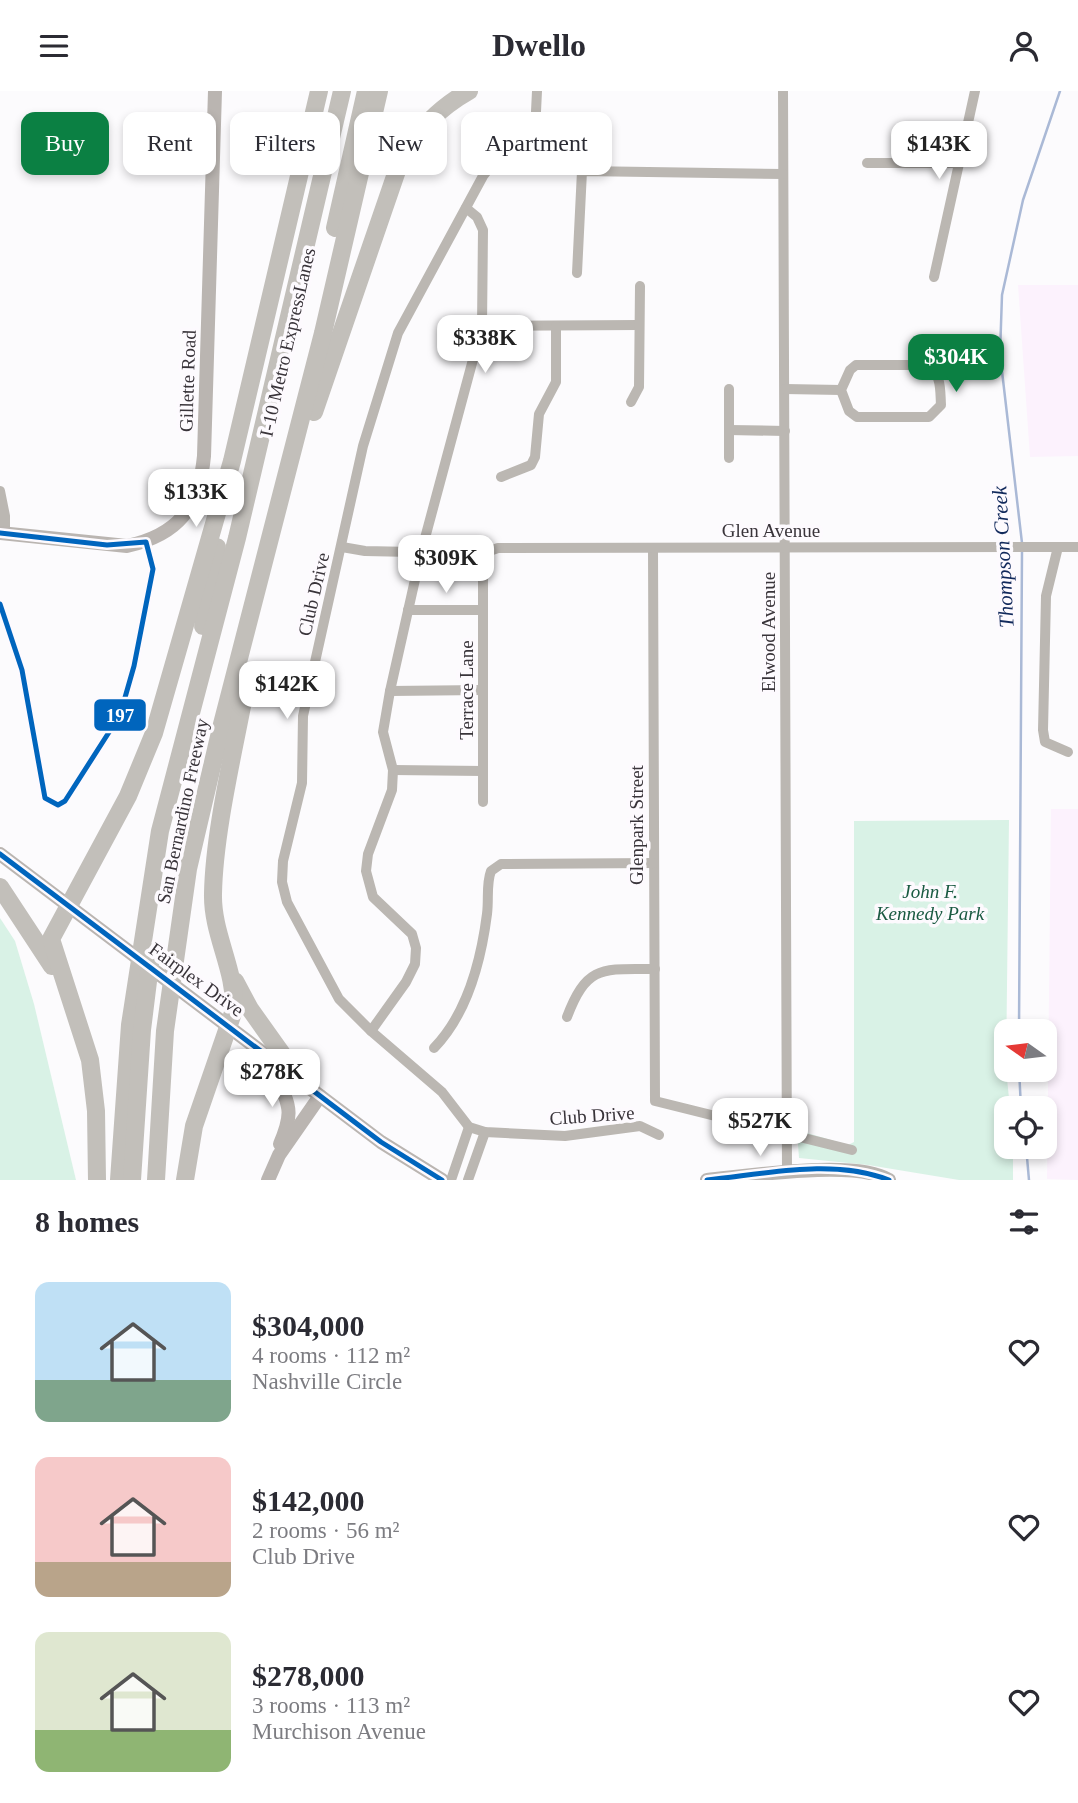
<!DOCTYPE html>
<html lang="en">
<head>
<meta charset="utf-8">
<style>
	:root { --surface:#fff; --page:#f2f2f3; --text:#2b2b33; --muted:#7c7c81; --accent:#0b8043 }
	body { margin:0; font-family:"Times New Roman",serif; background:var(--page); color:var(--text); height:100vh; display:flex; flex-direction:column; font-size:26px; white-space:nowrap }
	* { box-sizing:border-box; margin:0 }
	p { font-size:23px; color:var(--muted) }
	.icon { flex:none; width:38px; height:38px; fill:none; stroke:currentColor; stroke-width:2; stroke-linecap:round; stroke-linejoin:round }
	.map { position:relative; height:1089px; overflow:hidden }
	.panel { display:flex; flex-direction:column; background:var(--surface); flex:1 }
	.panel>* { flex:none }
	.top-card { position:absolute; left:21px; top:21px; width:700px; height:63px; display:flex; gap:14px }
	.needle { width:46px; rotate:284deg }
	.controls { position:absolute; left:994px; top:928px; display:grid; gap:14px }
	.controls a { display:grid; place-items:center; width:63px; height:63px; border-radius:14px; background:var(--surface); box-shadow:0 4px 10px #0003; font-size:35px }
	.price { position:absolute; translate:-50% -60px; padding:0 16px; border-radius:14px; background:#fff; color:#222; font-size:23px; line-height:46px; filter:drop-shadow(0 2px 4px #0008) }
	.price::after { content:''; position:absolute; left:50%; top:42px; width:21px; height:16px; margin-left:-10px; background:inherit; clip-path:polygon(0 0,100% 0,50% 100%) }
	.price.on { background:var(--accent); color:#fff }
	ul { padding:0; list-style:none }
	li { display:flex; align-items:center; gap:21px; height:175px; padding:0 35px }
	li span { display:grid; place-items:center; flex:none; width:196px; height:140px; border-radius:14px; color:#555 }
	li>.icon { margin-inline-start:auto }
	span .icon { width:84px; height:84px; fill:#fffc; stroke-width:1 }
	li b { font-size:30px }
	h2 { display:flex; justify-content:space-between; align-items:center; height:84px; padding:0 35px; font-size:30px }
	.tag { padding:0 24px; border-radius:14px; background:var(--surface); box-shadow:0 4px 10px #0003; font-size:24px; line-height:63px }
	.tag.on { background:var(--accent); color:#fff }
	header { display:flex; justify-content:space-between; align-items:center; height:91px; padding:0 35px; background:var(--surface); font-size:32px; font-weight:800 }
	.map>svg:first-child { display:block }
	.education { fill:#fcf2fd }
	.green { fill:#d9f2e6 }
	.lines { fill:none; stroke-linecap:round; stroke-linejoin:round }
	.stream { stroke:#aab9d6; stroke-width:2.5 }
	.street { stroke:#bbb7b2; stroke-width:10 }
	.secondary { stroke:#bab5b1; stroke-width:14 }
	.highway { stroke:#c2bfba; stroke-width:18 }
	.bus-1-casing { stroke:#fdfafe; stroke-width:10 }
	.bus-1 { stroke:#0065bd; stroke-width:5 }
	.labels { text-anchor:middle; stroke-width:7; stroke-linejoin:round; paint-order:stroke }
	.street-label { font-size:19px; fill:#39343a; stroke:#fdfafe }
	.park-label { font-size:19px; font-style:italic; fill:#1a5a42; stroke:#fdfafe }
	.water-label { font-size:21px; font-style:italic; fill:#11295b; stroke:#fdfafe }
	.line-badge { stroke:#fdfafe; stroke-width:2.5 }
	.badge-label { font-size:19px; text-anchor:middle; font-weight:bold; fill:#fff }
</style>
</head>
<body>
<header><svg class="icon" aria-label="menu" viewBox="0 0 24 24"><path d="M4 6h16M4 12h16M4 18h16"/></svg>Dwello<svg class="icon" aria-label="person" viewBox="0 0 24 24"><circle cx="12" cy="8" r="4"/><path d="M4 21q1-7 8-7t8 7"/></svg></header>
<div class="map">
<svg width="1078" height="1089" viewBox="0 0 1078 1089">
	<rect width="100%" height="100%" fill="#fcfbfd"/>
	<g class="education">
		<path d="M1018,194h60v171l-48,1z"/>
		<path d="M1051,718h27v371l-31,-1z"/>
	</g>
	<g class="green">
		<path d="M1009,729l-3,249 4,39h-4v38h7v34h-54l-91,-15 -69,-7 -2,-28 51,15 6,-3v-321z"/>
		<path d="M0,827l15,23 19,63 42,176h-76z"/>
	</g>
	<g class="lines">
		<g class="stream">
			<path d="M1022,452l-22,-189 2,-59 21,-95 37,-109"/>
			<path d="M1019,940l3,-481"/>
			<path d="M1019,978l2,39"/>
			<path d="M1026,1055l3,34"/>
		</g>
		<g class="street">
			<path d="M537,0l-2,41 -6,7 -31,18 -15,19 -85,157 -35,113 -60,270 -1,67 -19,78 -1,21 5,20 52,97 32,32 71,61 27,35 16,5 80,4 75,-10 19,9"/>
			<path d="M783,0l4,1082"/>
			<path d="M867,72h92"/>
			<path d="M577,182l5,-102 201,3"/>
			<path d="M934,186l41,-186"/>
			<path d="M482,235l157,-1"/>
			<path d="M856,274h69c17,7 15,24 16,40l-12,12h-72l-8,-6 -8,-21 9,-20z"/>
			<path d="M785,298l56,1"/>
			<path d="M631,311l8,-15 1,-101"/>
			<path d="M729,339l56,1"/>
			<path d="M729,367v-69"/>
			<path d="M501,386l30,-12 4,-8 4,-43 17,-32v-56"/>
			<path d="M0,400l5,25v17"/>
			<path d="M342,456l23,4 94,2 6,4"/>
			<path d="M1058,456l-12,49 -3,134 2,12 23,10"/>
			<path d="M653,457l2,553 197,49"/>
			<path d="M421,462l5,6c26,4 47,-2 72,-11l580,-1"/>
			<path d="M408,519h75"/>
			<path d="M390,600l93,-1"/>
			<path d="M393,679l90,1"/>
			<path d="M483,711v-225"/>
			<path d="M567,926c20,-53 36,-48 88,-48"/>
			<path d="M371,940l35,-49 9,-18 1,-16 -4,-14 -39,-37 -7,-26 2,-17 24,-64 1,-20 -10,-38 7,-41 31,-138 61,-227 1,-96 -6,-13 -11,-9"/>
			<path d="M434,957c34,-35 47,-87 53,-134 2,-15 -1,-30 4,-43l10,-7 153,-1"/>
			<path d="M451,1089l18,-53"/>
			<path d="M468,1089l17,-48"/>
		</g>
		<g class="secondary">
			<path d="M0,442l127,13c51,-11 72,-38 77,-90l11,-365"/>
			<path d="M0,763l381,288 61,38"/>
			<path d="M277,972c2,40 23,35 3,81"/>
			<path d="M268,1089l11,-25 41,-59"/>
			<path d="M707,1089c41,-4 149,-21 182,0"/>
		</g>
		<g class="highway">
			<path d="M335,137l31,-137"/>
			<path d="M314,321l87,-253c18,-30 38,-51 68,-68"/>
			<path d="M203,535l14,-79"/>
			<path d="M0,796l52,79"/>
			<path d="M235,890l15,28 52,73"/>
			<path d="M97,1089l-1,-69 -6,-51 -39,-121 77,-143 26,-63 78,-272 87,-370"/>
			<path d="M119,1089l11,-155 30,-194 77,-293 105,-447"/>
			<path d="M132,1089l10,-150 9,-73"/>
			<path d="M156,1089l9,-149 23,-162 33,-141 102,-395 56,-242"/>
			<path d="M185,1089l9,-54 40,-116c2,-40 -22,-76 -21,-116 1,-59 19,-135 30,-193l-3,-28"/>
		</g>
		<defs>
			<g id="bus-1">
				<path d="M0,442l107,12 39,-3 7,27 -19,97 -14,49 -55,86 -7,4 -13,-7 -23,-128 -22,-66"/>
				<path d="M0,763l381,288 61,38"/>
				<path d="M707,1089c58,-6 126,-22 182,0"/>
			</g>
		</defs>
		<use href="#bus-1" class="bus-1-casing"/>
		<use href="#bus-1" class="bus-1"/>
	</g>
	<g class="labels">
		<g class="street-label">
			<text transform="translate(287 251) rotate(-77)" y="7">I-10 Metro ExpressLanes</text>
			<text transform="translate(187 290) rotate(-88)" y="7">Gillette Road</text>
			<text x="771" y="446">Glen Avenue</text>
			<text transform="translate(313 503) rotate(-77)" y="7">Club Drive</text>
			<text transform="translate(768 541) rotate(-90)" y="7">Elwood Avenue</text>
			<text transform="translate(466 599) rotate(-90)" y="7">Terrace Lane</text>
			<text transform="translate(182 720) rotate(-78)" y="7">San Bernardino Freeway</text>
			<text transform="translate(636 734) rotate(-90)" y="7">Glenpark Street</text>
			<text transform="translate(197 888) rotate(36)" y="7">Fairplex Drive</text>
			<text transform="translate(592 1024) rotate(-4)" y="7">Club Drive</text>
		</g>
		<g class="park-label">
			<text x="930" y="807">John F.<tspan x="930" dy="22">Kennedy Park</tspan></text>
		</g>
		<g class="water-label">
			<text transform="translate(1003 466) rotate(-93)" y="7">Thompson Creek</text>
		</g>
	</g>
	<rect class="line-badge" x="93" y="607" width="54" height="34" rx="7" fill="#0065bd"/>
	<g class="badge-label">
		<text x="120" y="631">197</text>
	</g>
</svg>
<div class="controls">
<a><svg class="needle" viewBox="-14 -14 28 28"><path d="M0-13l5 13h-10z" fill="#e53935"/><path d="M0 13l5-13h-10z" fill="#7c7c81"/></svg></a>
<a><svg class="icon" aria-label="locate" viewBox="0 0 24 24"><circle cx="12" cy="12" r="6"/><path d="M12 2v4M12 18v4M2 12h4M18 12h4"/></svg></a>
</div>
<b class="price" style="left:939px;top:90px">$143K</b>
<b class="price" style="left:485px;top:284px">$338K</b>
<b class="price on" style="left:956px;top:303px">$304K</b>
<b class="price" style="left:196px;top:438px">$133K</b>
<b class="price" style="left:446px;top:504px">$309K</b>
<b class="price" style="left:287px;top:630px">$142K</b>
<b class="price" style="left:272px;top:1018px">$278K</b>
<b class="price" style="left:760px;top:1067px">$527K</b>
<div class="top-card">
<a class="tag on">Buy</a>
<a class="tag">Rent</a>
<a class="tag">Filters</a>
<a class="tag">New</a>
<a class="tag">Apartment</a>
</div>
</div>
<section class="panel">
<h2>8 homes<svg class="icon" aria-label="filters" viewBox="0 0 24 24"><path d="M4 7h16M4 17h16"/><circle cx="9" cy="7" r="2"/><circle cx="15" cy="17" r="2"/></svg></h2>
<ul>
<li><span style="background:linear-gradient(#bfe0f5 70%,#7fa58c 0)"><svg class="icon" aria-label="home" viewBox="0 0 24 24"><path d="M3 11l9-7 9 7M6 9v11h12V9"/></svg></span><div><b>$304,000</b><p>4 rooms · 112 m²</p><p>Nashville Circle</p></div><svg class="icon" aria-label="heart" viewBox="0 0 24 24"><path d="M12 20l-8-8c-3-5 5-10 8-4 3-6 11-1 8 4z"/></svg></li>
<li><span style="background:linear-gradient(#f6c9c9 75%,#b9a48a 0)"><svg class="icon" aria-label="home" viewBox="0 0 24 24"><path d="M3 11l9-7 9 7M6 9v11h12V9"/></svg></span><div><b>$142,000</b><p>2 rooms · 56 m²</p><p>Club Drive</p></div><svg class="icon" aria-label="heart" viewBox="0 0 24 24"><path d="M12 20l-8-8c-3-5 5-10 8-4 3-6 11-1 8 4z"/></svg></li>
<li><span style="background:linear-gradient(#dfe7d0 70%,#8fb573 0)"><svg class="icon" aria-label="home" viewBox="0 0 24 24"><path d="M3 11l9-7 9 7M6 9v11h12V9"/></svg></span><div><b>$278,000</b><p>3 rooms · 113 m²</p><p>Murchison Avenue</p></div><svg class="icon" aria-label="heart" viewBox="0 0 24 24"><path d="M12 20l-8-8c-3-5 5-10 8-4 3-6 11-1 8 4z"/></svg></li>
</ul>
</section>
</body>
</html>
